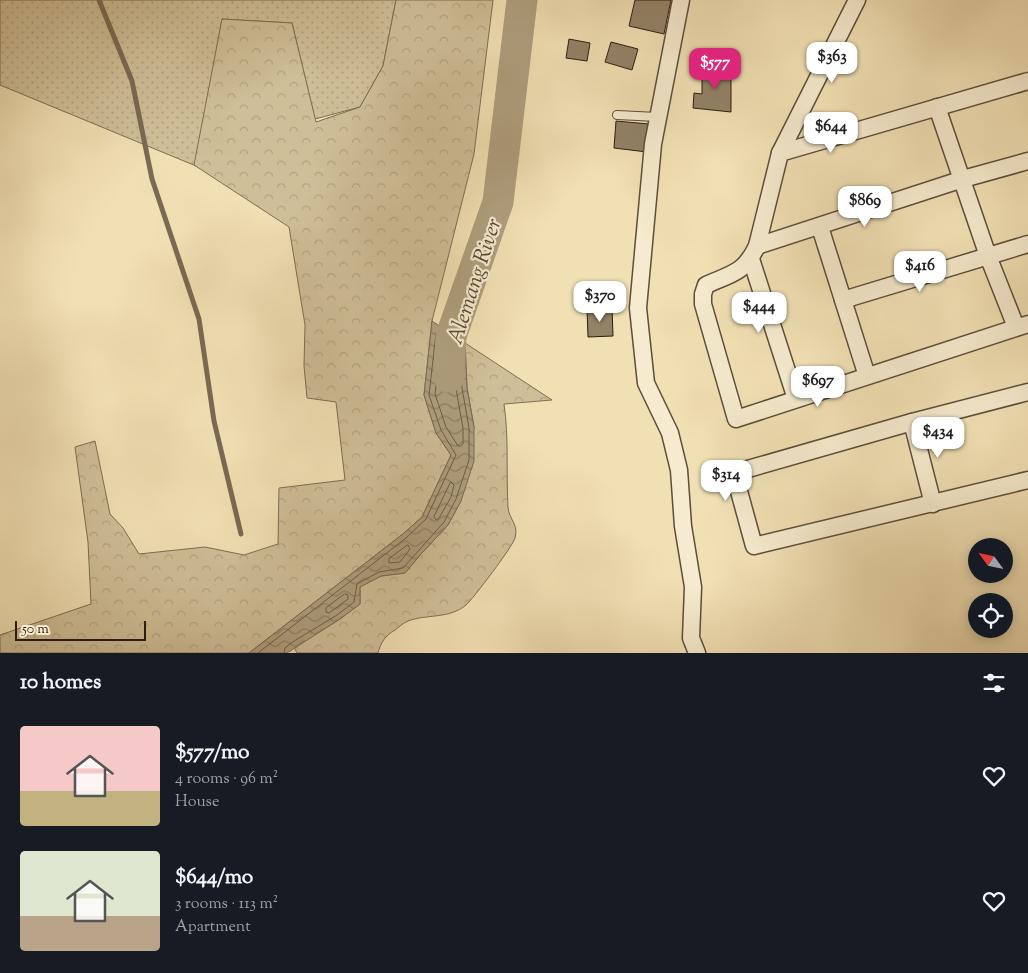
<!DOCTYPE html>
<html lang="en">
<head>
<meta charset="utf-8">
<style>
	:root { --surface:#171b24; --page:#242831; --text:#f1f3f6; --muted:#9ea1a6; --accent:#db2777 }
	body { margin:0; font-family:"Sorts Mill Goudy",serif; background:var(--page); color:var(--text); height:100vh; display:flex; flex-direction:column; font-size:19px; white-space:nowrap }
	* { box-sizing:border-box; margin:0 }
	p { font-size:16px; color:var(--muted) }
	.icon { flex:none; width:28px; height:28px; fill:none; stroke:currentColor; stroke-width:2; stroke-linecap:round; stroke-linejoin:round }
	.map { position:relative; height:653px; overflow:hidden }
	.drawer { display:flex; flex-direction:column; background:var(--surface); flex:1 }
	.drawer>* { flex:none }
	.needle { width:32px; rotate:303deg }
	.buttons { position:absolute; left:968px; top:538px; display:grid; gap:10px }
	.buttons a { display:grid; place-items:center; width:45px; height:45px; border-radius:50%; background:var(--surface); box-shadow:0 2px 12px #0003; font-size:25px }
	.scale { position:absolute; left:15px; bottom:12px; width:131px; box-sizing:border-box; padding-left:5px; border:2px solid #2b1d11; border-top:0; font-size:14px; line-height:18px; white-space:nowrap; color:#2b1d11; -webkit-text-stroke:4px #f6ebce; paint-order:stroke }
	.price { position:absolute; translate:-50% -42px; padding:0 11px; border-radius:10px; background:#fff; color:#222; font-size:16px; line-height:32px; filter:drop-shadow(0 1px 2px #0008) }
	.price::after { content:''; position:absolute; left:50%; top:30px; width:15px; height:11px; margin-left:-8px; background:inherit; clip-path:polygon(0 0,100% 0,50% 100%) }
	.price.on { background:var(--accent); color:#fff }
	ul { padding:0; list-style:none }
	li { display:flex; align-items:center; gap:15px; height:125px; padding:0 20px }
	li span { display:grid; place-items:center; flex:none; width:140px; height:100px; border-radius:5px; color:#555 }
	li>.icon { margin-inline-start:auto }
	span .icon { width:60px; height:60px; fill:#fffc; stroke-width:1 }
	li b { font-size:21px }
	h2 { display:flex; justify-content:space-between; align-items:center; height:60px; padding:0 20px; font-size:21px }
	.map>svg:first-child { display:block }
	.green { fill:url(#green-dots); stroke:#7d6e54 }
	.forest { fill:url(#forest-crowns); stroke:#7d6e54 }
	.water { fill:url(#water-waves); stroke:#7a6a52 }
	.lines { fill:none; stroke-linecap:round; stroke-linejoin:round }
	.shore { stroke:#6c5e47; stroke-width:1 }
	.stream { stroke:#7a6a52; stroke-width:5 }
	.river { stroke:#ae9e7d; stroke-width:31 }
	.building { fill:#928266; stroke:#2b1d11 }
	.lane-casing { stroke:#5c4e3a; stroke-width:10 }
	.street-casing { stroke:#5c4e3a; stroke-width:19 }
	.lane { stroke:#f6ebce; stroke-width:8 }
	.street { stroke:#f6ebce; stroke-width:16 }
	.labels { text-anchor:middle; stroke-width:4.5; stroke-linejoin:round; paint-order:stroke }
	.water-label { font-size:22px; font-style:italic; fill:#594a37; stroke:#f6ebce }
</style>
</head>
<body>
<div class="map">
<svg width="1028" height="653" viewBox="0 0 1028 653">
	<defs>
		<pattern id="green-dots" width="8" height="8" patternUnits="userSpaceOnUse" patternTransform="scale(1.25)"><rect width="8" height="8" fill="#cfbf98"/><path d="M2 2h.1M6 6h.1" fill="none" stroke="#b2a482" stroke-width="1.8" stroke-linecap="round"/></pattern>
		<pattern id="forest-crowns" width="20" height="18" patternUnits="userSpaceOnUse" patternTransform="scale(1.25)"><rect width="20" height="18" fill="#cfbf98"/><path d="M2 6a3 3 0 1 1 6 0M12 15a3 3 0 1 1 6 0" fill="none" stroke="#b2a482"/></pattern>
		<pattern id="water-waves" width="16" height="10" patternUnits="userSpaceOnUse" patternTransform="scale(1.25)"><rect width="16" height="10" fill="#ae9e7d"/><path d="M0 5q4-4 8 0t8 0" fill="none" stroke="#8e8065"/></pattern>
	</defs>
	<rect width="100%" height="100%" fill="#f1e0b4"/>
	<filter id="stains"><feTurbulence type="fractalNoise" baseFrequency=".004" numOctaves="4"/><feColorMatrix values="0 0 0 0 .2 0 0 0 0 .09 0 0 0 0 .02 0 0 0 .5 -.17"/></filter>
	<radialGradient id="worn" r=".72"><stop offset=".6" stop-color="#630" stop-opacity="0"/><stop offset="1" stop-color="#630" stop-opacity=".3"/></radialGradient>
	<path class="green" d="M0,0h396l-13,66 -23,41 -45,12 -23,-96 -70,-4 -26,147 -196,-81z"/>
	<g class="forest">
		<path d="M396,0h97l-19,154 -42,167 -8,74 12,38 15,22 -29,62 -19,17 -154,119h-249v-18l91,-31 -3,-62 -13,-95 20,-6 15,73 13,14 16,26 66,-7 39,8 34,-11 1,-56 66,-8 -9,-78 -29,-4 -3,-32 1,-41 -16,-98 -95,-62 28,-146 70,4 24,99 44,-15 23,-41z"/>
		<path d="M465,343l87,57 -48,4c5,34 2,68 4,103 1,13 11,17 7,31 -2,8 -42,61 -49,67 -16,14 -40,9 -58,16 -5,2 -9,6 -13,9 -10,6 -14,12 -17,23h-81l-3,-6 46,-28 20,-15v-17l21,-11 24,-3 16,-19 27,-29 13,-24 13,-74 -7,-39z"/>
	</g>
	<path class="water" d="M432,321l33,22 2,45 7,39v34l-13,40 -13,24 -27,29 -16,19 -24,3 -21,11v17l-20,15 -53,34h-38l154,-119 19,-17 29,-62 -15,-22 -12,-38z"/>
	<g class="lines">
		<g class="shore">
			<path d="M443,342l11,8 2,39 7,39v16l-2,2h-3l-12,-19 -11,-33 6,-50z"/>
			<path d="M451,482l3,3 -3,12 -12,21 -3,2 -2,-3z"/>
			<path d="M408,545l2,4 -10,13 -11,1v-4z"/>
			<path d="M345,594l3,1v4l-19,14 -3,-1v-4z"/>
			<path d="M258,653l148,-115 20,-19 30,-64 -15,-25 -12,-35 7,-62 3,-1 21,14 2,42 7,40v32l-13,39 -12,23 -41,46 -24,4 -22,12 -3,18 -17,13 -46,28 -6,5 -1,5"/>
		</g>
		<path class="stream" d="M99,0l33,81 20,98 47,140 15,102 27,113"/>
		<path class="river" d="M449,377l2,-41 47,-134 24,-202"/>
	</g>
	<g class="building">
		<path d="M635,0h36l-7,34 -35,-8z"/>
		<path d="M569,39l21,4 -3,18 -21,-3z"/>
		<path d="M611,42l27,7 -6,21 -27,-8z"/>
		<path d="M731,66v46l-38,-4 1,-15 8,1v-26z"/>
		<path d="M616,121l33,3 -2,28 -33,-4z"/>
		<path d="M612,308l1,28 -25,1 -1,-28z"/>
	</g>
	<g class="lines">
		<defs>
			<path id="lane" d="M617,115l41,2"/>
			<g id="street">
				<path d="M681,0l-28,144 -15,164 8,75 24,50 9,37 4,56 10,61 -2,51 6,15"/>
				<path d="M1028,81l-248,72 -23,93c-13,27 -24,27 -51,39l-3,9v10l33,115 292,-95"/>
				<path d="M937,107l51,149 28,71"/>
				<path d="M780,153l77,-153"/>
				<path d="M820,227l47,149"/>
				<path d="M757,246l206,-67 65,-18"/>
				<path d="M751,259l45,140"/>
				<path d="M843,300l185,-56"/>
				<path d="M1028,392l-116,30 -178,51 20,73 274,-66"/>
				<path d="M912,422l21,82"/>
			</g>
		</defs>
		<use href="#lane" class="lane-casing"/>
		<use href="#street" class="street-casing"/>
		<use href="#lane" class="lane"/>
		<use href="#street" class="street"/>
	</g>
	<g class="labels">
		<g class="water-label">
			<text transform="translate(473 281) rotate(-72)" y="8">Alemang River</text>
		</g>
	</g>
	<rect width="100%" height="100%" filter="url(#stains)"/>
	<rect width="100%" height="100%" fill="url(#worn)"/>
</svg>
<div class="buttons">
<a><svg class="needle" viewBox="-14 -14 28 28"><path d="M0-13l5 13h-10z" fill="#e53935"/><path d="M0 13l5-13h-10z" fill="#9ea1a6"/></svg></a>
<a><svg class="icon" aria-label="locate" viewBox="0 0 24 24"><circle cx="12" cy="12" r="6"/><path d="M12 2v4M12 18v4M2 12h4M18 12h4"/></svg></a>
</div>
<div class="scale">50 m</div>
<b class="price" style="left:832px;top:84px">$363</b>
<b class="price on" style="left:715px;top:90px">$577</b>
<b class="price" style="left:831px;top:154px">$644</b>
<b class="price" style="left:865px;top:228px">$869</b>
<b class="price" style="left:920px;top:293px">$416</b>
<b class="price" style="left:600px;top:323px">$370</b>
<b class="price" style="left:759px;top:334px">$444</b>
<b class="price" style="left:818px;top:408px">$697</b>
<b class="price" style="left:938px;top:459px">$434</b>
<b class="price" style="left:726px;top:502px">$314</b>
</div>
<section class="drawer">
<h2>10 homes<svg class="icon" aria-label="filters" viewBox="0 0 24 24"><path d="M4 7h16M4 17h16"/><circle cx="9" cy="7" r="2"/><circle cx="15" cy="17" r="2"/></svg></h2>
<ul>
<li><span style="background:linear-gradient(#f6c9c9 65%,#c2b280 0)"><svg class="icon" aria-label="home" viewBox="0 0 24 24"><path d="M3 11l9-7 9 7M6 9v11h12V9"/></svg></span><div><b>$577/mo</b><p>4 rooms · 96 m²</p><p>House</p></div><svg class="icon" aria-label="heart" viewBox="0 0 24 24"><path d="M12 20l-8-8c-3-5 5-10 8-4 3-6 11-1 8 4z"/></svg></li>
<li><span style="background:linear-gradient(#dfe7d0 65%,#b9a48a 0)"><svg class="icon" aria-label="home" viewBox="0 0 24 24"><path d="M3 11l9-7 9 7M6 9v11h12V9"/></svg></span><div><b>$644/mo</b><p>3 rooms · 113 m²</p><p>Apartment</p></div><svg class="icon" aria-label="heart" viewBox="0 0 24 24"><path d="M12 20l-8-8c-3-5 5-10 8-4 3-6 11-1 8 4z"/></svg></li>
</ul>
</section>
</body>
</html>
